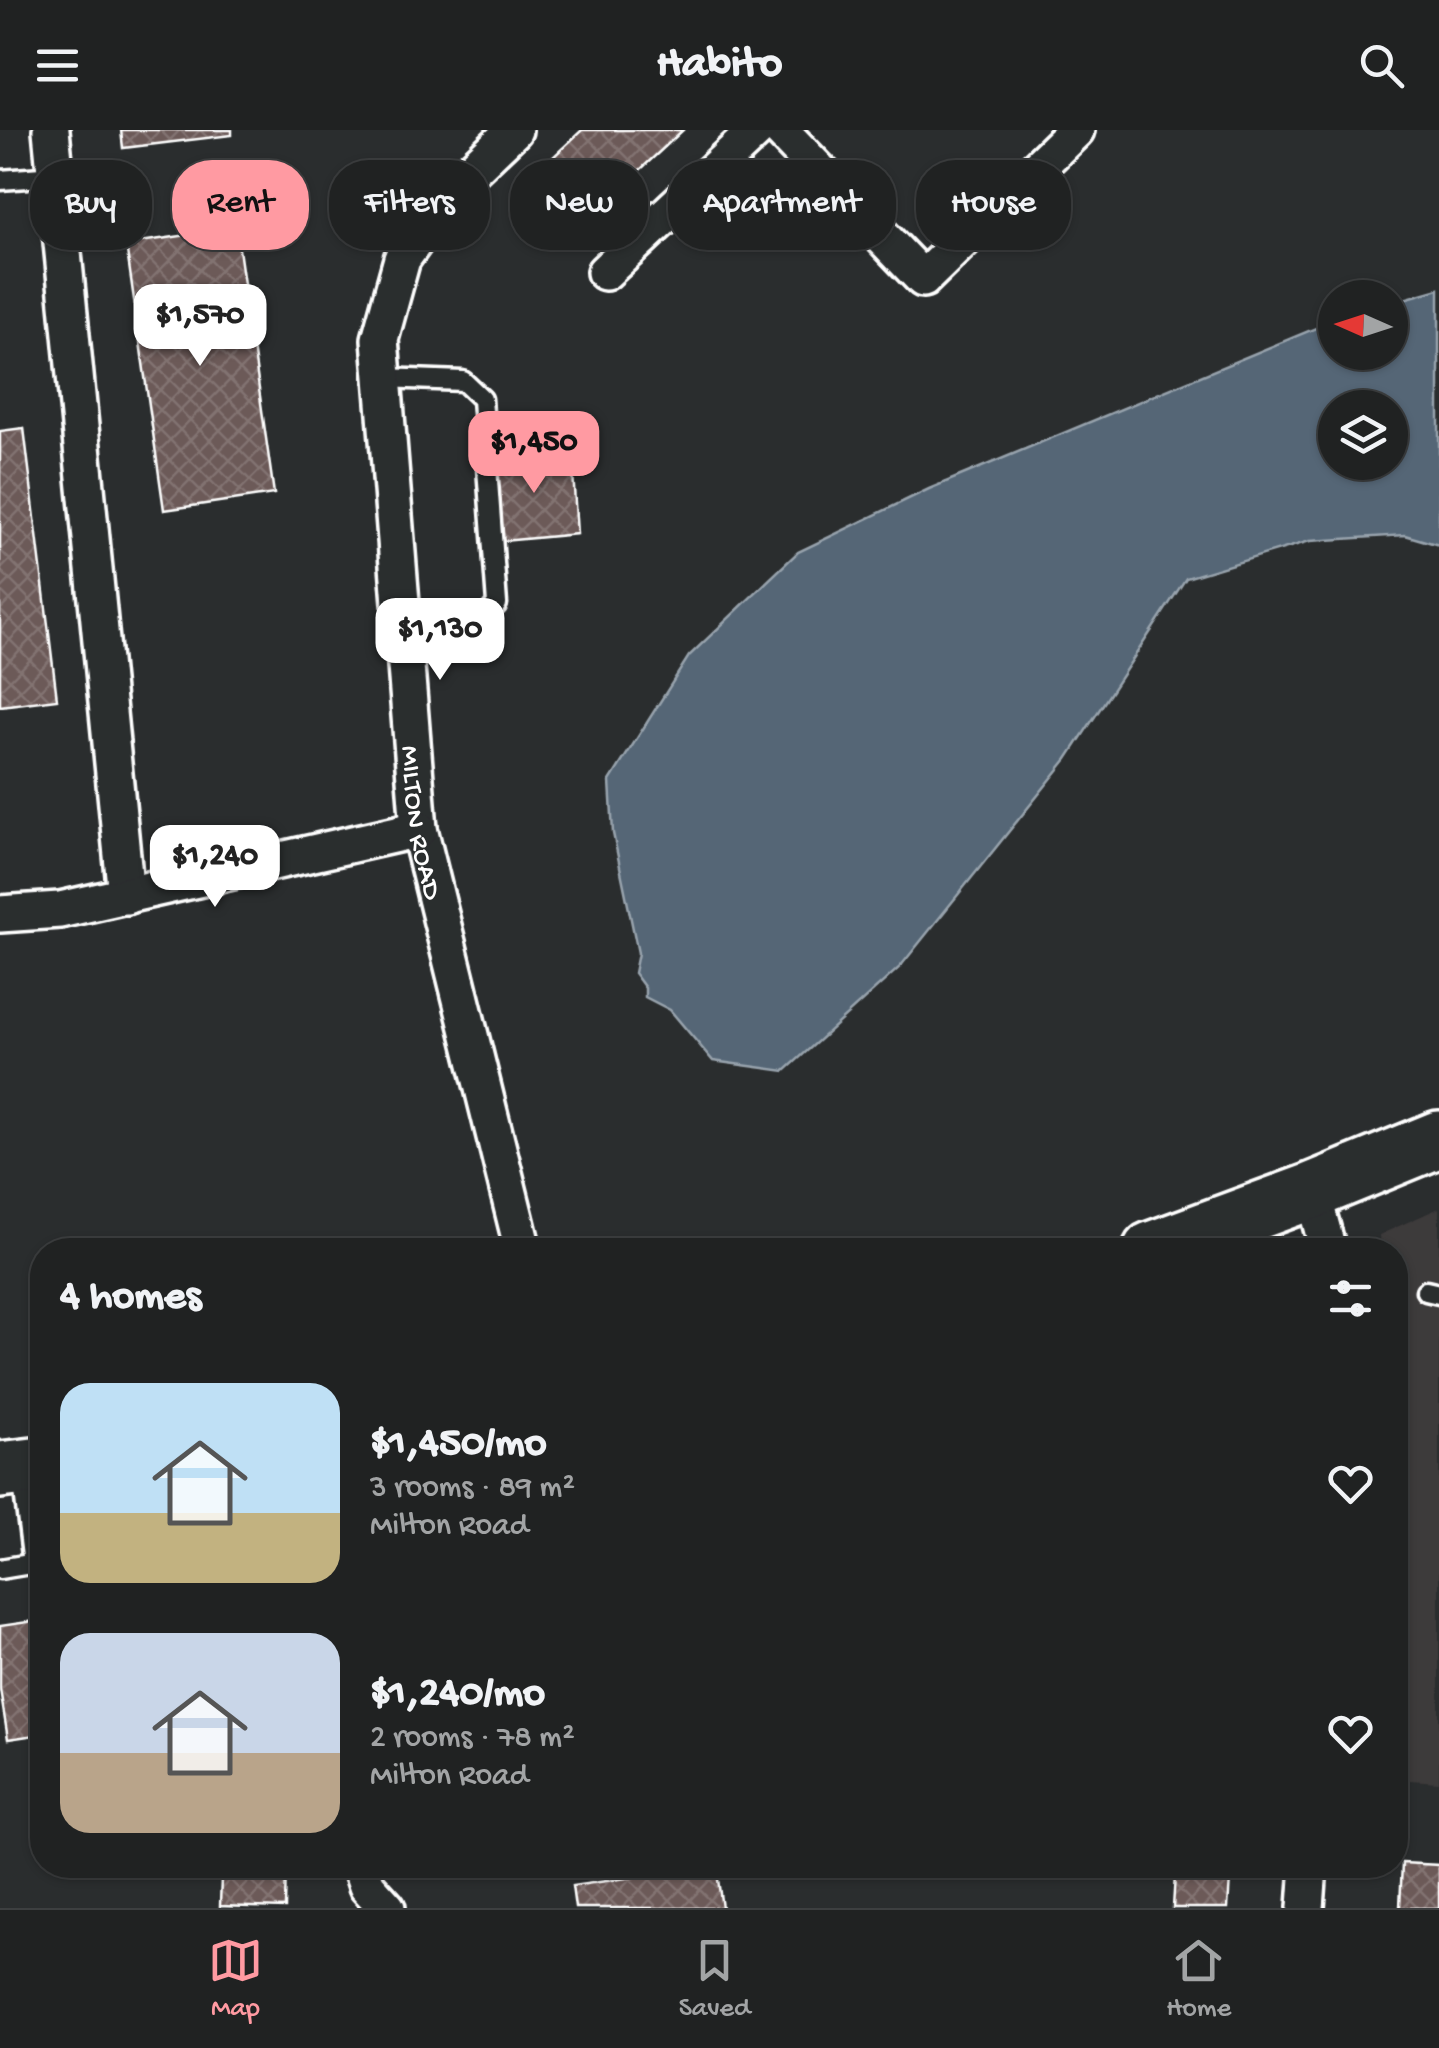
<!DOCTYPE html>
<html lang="en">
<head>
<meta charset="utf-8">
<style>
	:root { --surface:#202222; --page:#282a2a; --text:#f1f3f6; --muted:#a2a4a5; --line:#3d3f40; --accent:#ff9aa2 }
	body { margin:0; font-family:"Gochi Hand",sans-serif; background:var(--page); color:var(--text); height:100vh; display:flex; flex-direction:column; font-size:38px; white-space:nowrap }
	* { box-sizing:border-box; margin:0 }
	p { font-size:32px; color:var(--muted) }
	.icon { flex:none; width:55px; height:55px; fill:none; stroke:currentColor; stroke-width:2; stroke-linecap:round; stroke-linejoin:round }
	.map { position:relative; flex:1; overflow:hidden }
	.sheet { position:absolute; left:30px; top:1108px; width:1378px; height:640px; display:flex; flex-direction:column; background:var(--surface); border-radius:40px; box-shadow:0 2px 8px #0004,0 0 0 2px var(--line) }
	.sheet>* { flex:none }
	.hud { position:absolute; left:30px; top:30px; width:1380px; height:90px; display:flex; gap:20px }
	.needle { width:65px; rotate:273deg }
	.buttons { position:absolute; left:1318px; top:150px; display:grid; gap:20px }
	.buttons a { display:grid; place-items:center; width:90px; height:90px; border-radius:50%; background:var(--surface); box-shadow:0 2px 8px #0004,0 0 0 2px var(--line); font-size:50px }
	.price { position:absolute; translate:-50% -85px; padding:0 22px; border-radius:20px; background:#fff; color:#222; font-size:32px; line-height:65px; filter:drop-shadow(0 2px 5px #0008) }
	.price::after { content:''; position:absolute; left:50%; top:60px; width:30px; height:22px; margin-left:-15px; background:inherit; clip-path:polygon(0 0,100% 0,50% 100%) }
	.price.current { background:var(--accent); color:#111 }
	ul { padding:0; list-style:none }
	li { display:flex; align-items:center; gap:30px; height:250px; padding:0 30px }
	li span { display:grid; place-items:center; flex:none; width:280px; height:200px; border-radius:30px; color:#555 }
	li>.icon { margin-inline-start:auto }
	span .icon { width:120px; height:120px; fill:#fffc; stroke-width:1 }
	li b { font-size:42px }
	h2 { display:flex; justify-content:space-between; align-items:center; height:120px; padding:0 30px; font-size:42px }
	.tag { padding:0 35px; border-radius:40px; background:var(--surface); box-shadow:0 2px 8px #0004,0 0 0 2px var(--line); font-size:35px; line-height:90px }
	.tag.current { background:var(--accent); color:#111 }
	header { display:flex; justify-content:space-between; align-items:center; height:130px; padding:0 30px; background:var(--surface); font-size:45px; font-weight:800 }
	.dock { display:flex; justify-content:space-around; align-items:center; height:140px; border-top:2px solid var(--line); background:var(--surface); font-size:28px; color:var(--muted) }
	.dock a { display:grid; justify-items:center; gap:5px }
	.dock .current { color:var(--accent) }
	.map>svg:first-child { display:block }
	.built { fill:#3e3a3b }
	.water { fill:#546676; stroke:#98a3ad; stroke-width:2.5; fill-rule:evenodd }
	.building { fill:url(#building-cross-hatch); stroke:#fff; stroke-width:2.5 }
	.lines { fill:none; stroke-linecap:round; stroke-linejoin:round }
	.lane-casing { stroke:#fff; stroke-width:25 }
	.street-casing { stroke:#fff; stroke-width:42 }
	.highway-casing { stroke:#fff; stroke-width:62 }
	.lane { stroke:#2a2d2e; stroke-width:18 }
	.street { stroke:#2a2d2e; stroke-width:35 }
	.highway { stroke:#2a2d2e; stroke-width:55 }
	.labels { text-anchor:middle; stroke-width:9; stroke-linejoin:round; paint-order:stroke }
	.street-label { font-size:28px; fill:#fff; stroke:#2a2d2e }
</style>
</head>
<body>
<header><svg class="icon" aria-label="menu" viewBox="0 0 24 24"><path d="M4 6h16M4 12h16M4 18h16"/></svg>Habito<svg class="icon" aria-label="search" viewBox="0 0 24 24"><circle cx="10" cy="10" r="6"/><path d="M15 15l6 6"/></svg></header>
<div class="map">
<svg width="1439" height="1778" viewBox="0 0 1439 1778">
	<defs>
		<pattern id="building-cross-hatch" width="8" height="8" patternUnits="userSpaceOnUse" patternTransform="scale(2.5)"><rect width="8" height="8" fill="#6c5a58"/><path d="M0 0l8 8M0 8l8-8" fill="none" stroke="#827371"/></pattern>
	</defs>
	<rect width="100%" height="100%" fill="#2a2d2e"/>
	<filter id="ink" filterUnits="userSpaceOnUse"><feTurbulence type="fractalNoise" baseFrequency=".01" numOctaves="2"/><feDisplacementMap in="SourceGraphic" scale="20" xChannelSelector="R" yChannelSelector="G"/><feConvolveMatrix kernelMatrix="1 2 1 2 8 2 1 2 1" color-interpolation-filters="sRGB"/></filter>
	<g filter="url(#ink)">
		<path class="built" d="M1439,1078v574l-44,-3v-529h-15l-1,-15z"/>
		<path class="water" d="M1439,159v256l-34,-10 -95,6 -124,37 -119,181 -167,208 -115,104 -72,-10 -43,-51 -25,-13v-9l-11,-15 4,-20 -25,-120 -3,-52 79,-125 109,-104 131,-63 406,-169v32h55v-49zM1335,278h55v54h-55z"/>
		<g class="building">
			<path d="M121,0h111v5l-109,13z"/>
			<path d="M582,0h101l-116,108 -46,-51z"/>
			<path d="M236,98l38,266 -110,16 -38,-266z"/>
			<path d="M24,298l33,271 -57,7v-275z"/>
			<path d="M571,311l6,93 -84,8 -6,-74z"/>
			<path d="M42,1490v114l-34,5 -8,-50v-63z"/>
			<path d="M1402,1733l37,2v43h-39z"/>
			<path d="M240,1735h46l-1,43 -65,-2 1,-29 19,1z"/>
			<path d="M716,1735l6,43h-147l-3,-22z"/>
			<path d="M1175,1745l55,3 -2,30h-55z"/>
		</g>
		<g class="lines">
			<defs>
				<g id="lane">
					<path d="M0,50l56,-4"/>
					<path d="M383,248l80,3 19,18 15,205 -14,16 -79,20"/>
					<path d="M1426,1161l13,3"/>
					<path d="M22,1345l11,89"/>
					<path d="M0,1439l42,-7"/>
				</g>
				<g id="street">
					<path d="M51,0l75,766"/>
					<path id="s1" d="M514,0l-61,58 -51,71 -22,80 39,490 104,421"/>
					<path d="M780,0l143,149 153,-149"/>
					<path d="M605,142l152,-142"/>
					<path d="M0,784l60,-4 359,-81"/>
					<path d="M1312,1061l16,59"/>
					<path d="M360,1735l7,21 20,22"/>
					<path d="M1306,1778l3,-43"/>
				</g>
				<g id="highway">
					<path d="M1151,1120l161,-59 127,-52"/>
					<path d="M0,1340l42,-5"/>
				</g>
			</defs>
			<use href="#lane" class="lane-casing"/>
			<use href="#street" class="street-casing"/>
			<use href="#highway" class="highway-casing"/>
			<use href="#lane" class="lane"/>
			<use href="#street" class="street"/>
			<use href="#highway" class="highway"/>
		</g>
	</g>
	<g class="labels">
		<g class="street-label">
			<text dy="10" stroke="none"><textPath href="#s1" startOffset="740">MILTON ROAD</textPath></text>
		</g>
	</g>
</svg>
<div class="buttons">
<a><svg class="needle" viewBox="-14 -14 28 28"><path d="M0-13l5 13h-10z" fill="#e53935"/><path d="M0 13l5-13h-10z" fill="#a2a4a5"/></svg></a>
<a><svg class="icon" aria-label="layers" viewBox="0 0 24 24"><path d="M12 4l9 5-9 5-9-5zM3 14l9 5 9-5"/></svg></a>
</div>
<b class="price" style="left:200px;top:239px">$1,570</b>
<b class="price current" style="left:534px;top:366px">$1,450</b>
<b class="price" style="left:440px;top:553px">$1,130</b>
<b class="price" style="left:215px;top:780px">$1,240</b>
<div class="hud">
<a class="tag">Buy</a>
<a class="tag current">Rent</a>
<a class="tag">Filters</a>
<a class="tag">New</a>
<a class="tag">Apartment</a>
<a class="tag">House</a>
</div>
<section class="sheet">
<h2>4 homes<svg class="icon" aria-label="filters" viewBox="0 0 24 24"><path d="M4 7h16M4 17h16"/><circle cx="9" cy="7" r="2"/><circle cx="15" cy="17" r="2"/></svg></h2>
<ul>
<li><span style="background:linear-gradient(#bfe0f5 65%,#c2b280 0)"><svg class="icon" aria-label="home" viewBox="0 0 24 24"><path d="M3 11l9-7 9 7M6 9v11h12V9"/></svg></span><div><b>$1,450/mo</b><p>3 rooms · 89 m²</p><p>Milton Road</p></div><svg class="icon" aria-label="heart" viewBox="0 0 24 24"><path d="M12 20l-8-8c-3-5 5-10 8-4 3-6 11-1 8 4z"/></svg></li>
<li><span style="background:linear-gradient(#c9d6e8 60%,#b9a48a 0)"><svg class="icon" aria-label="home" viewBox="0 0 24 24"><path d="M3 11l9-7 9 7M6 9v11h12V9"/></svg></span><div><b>$1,240/mo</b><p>2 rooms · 78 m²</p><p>Milton Road</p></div><svg class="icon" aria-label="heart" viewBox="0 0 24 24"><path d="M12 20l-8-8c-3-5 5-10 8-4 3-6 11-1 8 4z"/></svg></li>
</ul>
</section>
</div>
<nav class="dock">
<a class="current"><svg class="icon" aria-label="map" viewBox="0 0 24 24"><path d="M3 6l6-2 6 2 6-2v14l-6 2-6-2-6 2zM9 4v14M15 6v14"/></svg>Map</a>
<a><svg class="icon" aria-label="saved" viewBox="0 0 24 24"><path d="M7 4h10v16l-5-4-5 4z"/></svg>Saved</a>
<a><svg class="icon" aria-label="home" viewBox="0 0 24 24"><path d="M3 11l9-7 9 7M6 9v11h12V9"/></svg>Home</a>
</nav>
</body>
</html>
